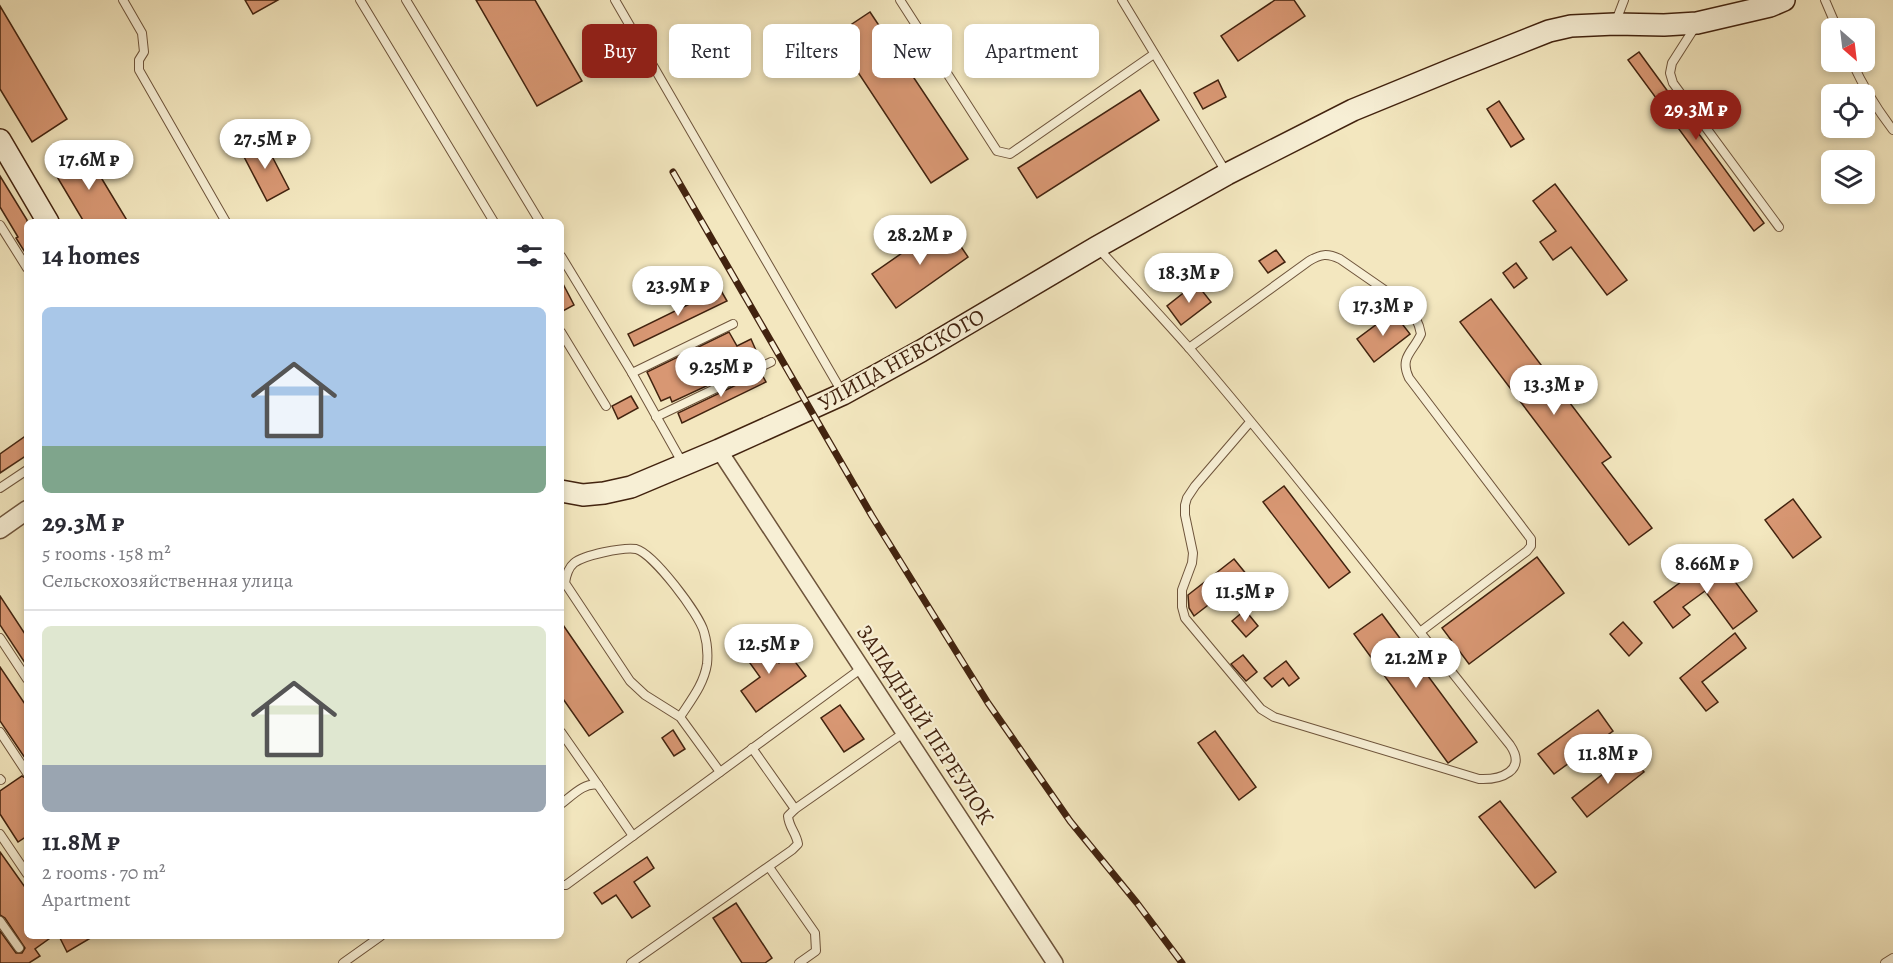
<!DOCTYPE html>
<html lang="en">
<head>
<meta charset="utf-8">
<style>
	:root { --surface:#fff; --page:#f2f2f3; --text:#2b2b33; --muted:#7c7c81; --line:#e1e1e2; --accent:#8f2418 }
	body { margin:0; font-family:Alegreya,serif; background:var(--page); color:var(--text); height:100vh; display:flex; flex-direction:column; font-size:22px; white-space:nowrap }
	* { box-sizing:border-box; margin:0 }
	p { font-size:20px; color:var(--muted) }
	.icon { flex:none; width:33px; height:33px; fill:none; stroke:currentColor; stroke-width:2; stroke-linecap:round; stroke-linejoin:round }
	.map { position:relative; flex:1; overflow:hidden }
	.side { position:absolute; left:24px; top:219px; width:540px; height:720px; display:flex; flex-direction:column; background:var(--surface); border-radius:9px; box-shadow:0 3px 9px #0003 }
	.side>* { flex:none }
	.guide { position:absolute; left:582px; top:24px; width:570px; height:54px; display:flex; gap:12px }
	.needle { width:39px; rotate:152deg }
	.controls { position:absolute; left:1821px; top:18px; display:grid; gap:12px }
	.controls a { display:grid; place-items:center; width:54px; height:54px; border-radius:9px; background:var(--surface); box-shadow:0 3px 9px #0003; font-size:30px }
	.price { position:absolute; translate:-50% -51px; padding:0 14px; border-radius:21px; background:#fff; color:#222; font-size:20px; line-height:39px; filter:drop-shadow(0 2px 3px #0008) }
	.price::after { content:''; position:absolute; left:50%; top:36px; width:18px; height:14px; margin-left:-9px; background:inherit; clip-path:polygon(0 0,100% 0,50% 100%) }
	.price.selected { background:var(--accent); color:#fff }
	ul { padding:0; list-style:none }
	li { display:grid; align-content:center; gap:12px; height:318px; padding:0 18px }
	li+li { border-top:2px solid var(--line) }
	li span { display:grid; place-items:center; height:186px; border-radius:9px; color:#555 }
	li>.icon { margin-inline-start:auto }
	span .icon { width:108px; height:108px; fill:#fffc; stroke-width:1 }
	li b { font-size:26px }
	h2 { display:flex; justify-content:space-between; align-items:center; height:72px; padding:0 18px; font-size:26px }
	.chip { padding:0 21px; border-radius:9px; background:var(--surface); box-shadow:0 3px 9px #0003; font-size:21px; line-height:54px }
	.chip.selected { background:var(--accent); color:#fff }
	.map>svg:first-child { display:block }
	.building { fill:#d89773; stroke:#42230f; stroke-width:1.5 }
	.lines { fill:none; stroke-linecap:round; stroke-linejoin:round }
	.service-casing { stroke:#6e543b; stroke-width:10 }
	.minor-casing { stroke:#6e543b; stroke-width:18 }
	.tertiary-casing { stroke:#6e543b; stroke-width:21 }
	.secondary-casing { stroke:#42230f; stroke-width:24 }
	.service { stroke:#f7efd5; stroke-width:8 }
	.minor { stroke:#f7efd5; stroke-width:15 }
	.tertiary { stroke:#f7efd5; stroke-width:18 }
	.secondary { stroke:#f7efd5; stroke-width:21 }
	.rail-casing { stroke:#42230f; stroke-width:7 }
	.rail { stroke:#f7efd5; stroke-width:4.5; stroke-dasharray:14; stroke-linecap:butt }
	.labels { text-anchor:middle; stroke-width:4.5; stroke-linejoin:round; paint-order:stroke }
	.street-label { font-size:22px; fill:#42230f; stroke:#f7efd5 }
</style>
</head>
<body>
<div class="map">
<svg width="1893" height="963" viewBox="0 0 1893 963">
	<rect width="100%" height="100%" fill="#f3e7bf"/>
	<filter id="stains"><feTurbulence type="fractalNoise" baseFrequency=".00333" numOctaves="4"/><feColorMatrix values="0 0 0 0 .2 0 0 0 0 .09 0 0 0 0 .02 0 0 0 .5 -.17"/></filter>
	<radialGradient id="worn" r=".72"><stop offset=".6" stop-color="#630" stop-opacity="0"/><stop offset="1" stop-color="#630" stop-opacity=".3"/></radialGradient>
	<g class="building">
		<path d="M245,0h33l-25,14z"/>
		<path d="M476,0h59l47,81 -45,25z"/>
		<path d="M1275,0h19l11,16 -67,45 -17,-25z"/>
		<path d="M0,6l67,113 -35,23 -32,-53z"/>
		<path d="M870,12l98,147 -37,24 -97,-147z"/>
		<path d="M1639,52l125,171 -10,8 -126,-171z"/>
		<path d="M1218,80l8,17 -23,12 -9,-16z"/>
		<path d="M1140,90l19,30 -122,78 -19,-30z"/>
		<path d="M1499,101l25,38 -13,8 -24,-38z"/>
		<path d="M263,139l26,50 -22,12 -26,-50z"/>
		<path d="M85,151l43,71h-44l-31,-52z"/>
		<path d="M0,176l27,44v34h-1l-10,-16 2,-1 -18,-30z"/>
		<path d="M1555,184l72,96 -20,15 -36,-48 -18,13 -13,-18 16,-11 -23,-30z"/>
		<path d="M945,223l23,34 -72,51 -24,-34z"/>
		<path d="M1276,250l9,12 -17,11 -9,-12z"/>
		<path d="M1516,263l11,15 -13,10 -11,-15z"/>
		<path d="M561,280l13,25 -13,7z"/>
		<path d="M1196,283l15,19 -30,23 -14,-19z"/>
		<path d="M720,289l7,12 -93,45 -6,-12z"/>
		<path d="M1491,299l120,158 -9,6 50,65 -23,17 -169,-223z"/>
		<path d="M1393,312l17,22 -36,28 -17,-23z"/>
		<path d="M729,332l8,14 14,-7 7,16 -5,2 3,6 -84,39 -2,-5 -9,4 -14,-29z"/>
		<path d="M761,373l5,9 -84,41 -4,-10z"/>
		<path d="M631,396l7,12 -20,11 -6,-13z"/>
		<path d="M27,435v20l-27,18v-19z"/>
		<path d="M1284,486l66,86 -21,16 -66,-86z"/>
		<path d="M1793,499l28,38 -28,21 -28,-38z"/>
		<path d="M1716,556l41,55 -24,18 -28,-38 -22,16 7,8 -17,13 -19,-26z"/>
		<path d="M1537,557l27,36 -95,71 -27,-36z"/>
		<path d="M1234,559l13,16 -53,41 -5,-8 -1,-13z"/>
		<path d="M0,596l27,41v29l-27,-41z"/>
		<path d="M1245,610l13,16 -12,11 -14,-16z"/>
		<path d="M1382,614l95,128 -29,21 -94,-129z"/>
		<path d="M561,622l62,90 -34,24 -28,-40z"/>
		<path d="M1623,622l19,21 -13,13 -19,-22z"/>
		<path d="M1735,633l11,15 -44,34 16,20 -12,9 -26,-33z"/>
		<path d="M761,638l18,25 11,-8 16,21 -50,36 -15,-21 19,-14 -18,-25z"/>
		<path d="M1243,655l14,17 -11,9 -15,-17z"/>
		<path d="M1286,661l13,17 -10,8 -6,-8 -11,9 -8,-9z"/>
		<path d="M0,667l27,40v54l-27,-40z"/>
		<path d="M840,705l24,34 -20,13 -23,-34z"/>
		<path d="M1598,710l15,21 -59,43 -16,-20z"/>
		<path d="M673,730l12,19 -11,7 -12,-18z"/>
		<path d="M1215,731l41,56 -17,13 -41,-57z"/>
		<path d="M1629,754l15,18 -57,45 -15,-19z"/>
		<path d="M22,776l5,3v57l-9,6 -18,-28v-23z"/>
		<path d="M1500,801l56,71 -21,16 -56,-71z"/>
		<path d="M0,852l27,38v46h26l-18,13 5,7 -11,7h-29v-32l16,22h6l3,-5 -20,-30 -5,-3z"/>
		<path d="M647,857l7,11 -20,14 16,24 -18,12 -16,-23 -14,9 -8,-11z"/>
		<path d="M736,903l36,55 -7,5h-23l-29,-45z"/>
		<path d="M59,936h35l-27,16z"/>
	</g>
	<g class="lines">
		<defs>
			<g id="service">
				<path d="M123,0l19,33 2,19 -5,8v10l87,152"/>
				<path d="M360,0l134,222"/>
				<path d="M406,0l134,222"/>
				<path d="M615,0l227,392"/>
				<path d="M900,0l97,151 13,3 144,-100"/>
				<path d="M1122,0l104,172"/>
				<path d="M1825,0l12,28"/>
				<path d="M1616,21l8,-21"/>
				<path d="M1695,27l-23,36 -2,10 3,10 106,144"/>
				<path d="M1852,62c11,24 24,46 41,68"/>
				<path d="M0,225l27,43"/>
				<path d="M1098,248c31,34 62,67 92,101 110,129 214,264 320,396 18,26 -10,35 -31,34l-205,-62 -13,-8 -76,-91 -3,-11v-17l10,-27 1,-10 -8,-38v-10l2,-7 8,-12 55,-64"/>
				<path d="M561,256l71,117 51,91"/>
				<path d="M561,332l45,74"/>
				<path d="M1189,348l120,-87c12,-7 18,-8 31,-2l65,45c9,9 14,18 16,30 -8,18 -22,23 -12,44l122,161v7l-4,5 -107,81"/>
				<path d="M632,373l101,-49"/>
				<path d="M656,417l115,-55"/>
				<path d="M0,488l27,-18"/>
				<path d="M0,638l27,41"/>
				<path d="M680,717l-35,-22 -15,-14 -65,-98c1,-7 3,-15 9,-20 10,-8 49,-16 62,-14 18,5 63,65 68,83 3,10 4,22 3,32 -3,20 -16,36 -27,53l40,55"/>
				<path d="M0,732l27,41"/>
				<path d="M561,732l37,53"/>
				<path d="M752,748l43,61"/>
				<path d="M0,779l1,1"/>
				<path d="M561,804c11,-8 23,-22 37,-19l35,51"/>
				<path d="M0,834l27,40"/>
				<path d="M769,867l46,66 1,18 -17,12"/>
				<path d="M561,885h5l296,-217"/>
				<path d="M0,921l19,27"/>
				<path d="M343,963l38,-27"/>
				<path d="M631,963l161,-113 6,-6c-2,-12 -9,-16 -10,-28l7,-7 110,-77"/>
				<path d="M1885,963l8,-5"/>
			</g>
			<path id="minor" d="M719,450l336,513"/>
			<path id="tertiary" d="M0,529l27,-19"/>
			<g id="secondary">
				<path d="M0,140l48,82"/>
				<path d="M561,491l22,4 21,-2 27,-6 88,-37 124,-56 78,-43 176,-104 130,-73 126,-64 100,-41 96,-38 22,-5 44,-2 49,1 33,-2 73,-17 14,-6"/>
			</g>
		</defs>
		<use href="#service" class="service-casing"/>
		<use href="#minor" class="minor-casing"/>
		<use href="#tertiary" class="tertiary-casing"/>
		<use href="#secondary" class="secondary-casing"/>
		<use href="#service" class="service"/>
		<use href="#minor" class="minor"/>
		<use href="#tertiary" class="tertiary"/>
		<use href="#secondary" class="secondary"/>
		<defs>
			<path id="rail" d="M673,172l199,344 116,187 82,118 67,82 45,60"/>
		</defs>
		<use href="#rail" class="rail-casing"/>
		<use href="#rail" class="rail"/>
	</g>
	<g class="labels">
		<g class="street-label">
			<text transform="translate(901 359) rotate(-29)" y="8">УЛИЦА НЕВСКОГО</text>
			<text transform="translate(926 724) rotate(57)" y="8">ЗАПАДНЫЙ ПЕРЕУЛОК</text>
		</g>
	</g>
	<rect width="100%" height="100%" filter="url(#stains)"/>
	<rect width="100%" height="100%" fill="url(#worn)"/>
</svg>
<div class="controls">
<a><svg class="needle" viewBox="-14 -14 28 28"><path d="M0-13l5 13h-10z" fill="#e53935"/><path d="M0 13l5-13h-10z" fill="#7c7c81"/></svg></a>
<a><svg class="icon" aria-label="locate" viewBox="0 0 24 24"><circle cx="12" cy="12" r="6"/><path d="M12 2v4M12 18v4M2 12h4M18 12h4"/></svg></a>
<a><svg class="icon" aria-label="layers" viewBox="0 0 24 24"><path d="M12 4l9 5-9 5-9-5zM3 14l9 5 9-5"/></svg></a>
</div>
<b class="price selected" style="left:1696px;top:141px">29.3M ₽</b>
<b class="price" style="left:265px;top:170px">27.5M ₽</b>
<b class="price" style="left:89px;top:191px">17.6M ₽</b>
<b class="price" style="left:920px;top:266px">28.2M ₽</b>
<b class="price" style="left:1189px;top:304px">18.3M ₽</b>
<b class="price" style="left:678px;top:317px">23.9M ₽</b>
<b class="price" style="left:1383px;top:337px">17.3M ₽</b>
<b class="price" style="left:721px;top:398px">9.25M ₽</b>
<b class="price" style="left:1554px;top:416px">13.3M ₽</b>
<b class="price" style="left:1707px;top:595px">8.66M ₽</b>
<b class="price" style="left:1245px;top:623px">11.5M ₽</b>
<b class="price" style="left:769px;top:675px">12.5M ₽</b>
<b class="price" style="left:1416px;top:689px">21.2M ₽</b>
<b class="price" style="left:1608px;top:785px">11.8M ₽</b>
<div class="guide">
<a class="chip selected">Buy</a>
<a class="chip">Rent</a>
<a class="chip">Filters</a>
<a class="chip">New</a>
<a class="chip">Apartment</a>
</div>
<section class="side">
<h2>14 homes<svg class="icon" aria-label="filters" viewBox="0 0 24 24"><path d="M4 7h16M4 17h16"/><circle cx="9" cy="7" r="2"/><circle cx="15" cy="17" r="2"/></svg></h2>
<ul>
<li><span style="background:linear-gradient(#a9c7e8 75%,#7fa58c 0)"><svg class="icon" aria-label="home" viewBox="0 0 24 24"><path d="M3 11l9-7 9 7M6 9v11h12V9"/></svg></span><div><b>29.3M ₽</b><p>5 rooms · 158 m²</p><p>Сельскохозяйственная улица</p></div></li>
<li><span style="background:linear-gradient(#dfe7d0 75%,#9aa5b1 0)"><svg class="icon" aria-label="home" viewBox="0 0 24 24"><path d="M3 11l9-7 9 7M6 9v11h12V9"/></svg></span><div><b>11.8M ₽</b><p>2 rooms · 70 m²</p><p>Apartment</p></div></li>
</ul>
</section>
</div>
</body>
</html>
